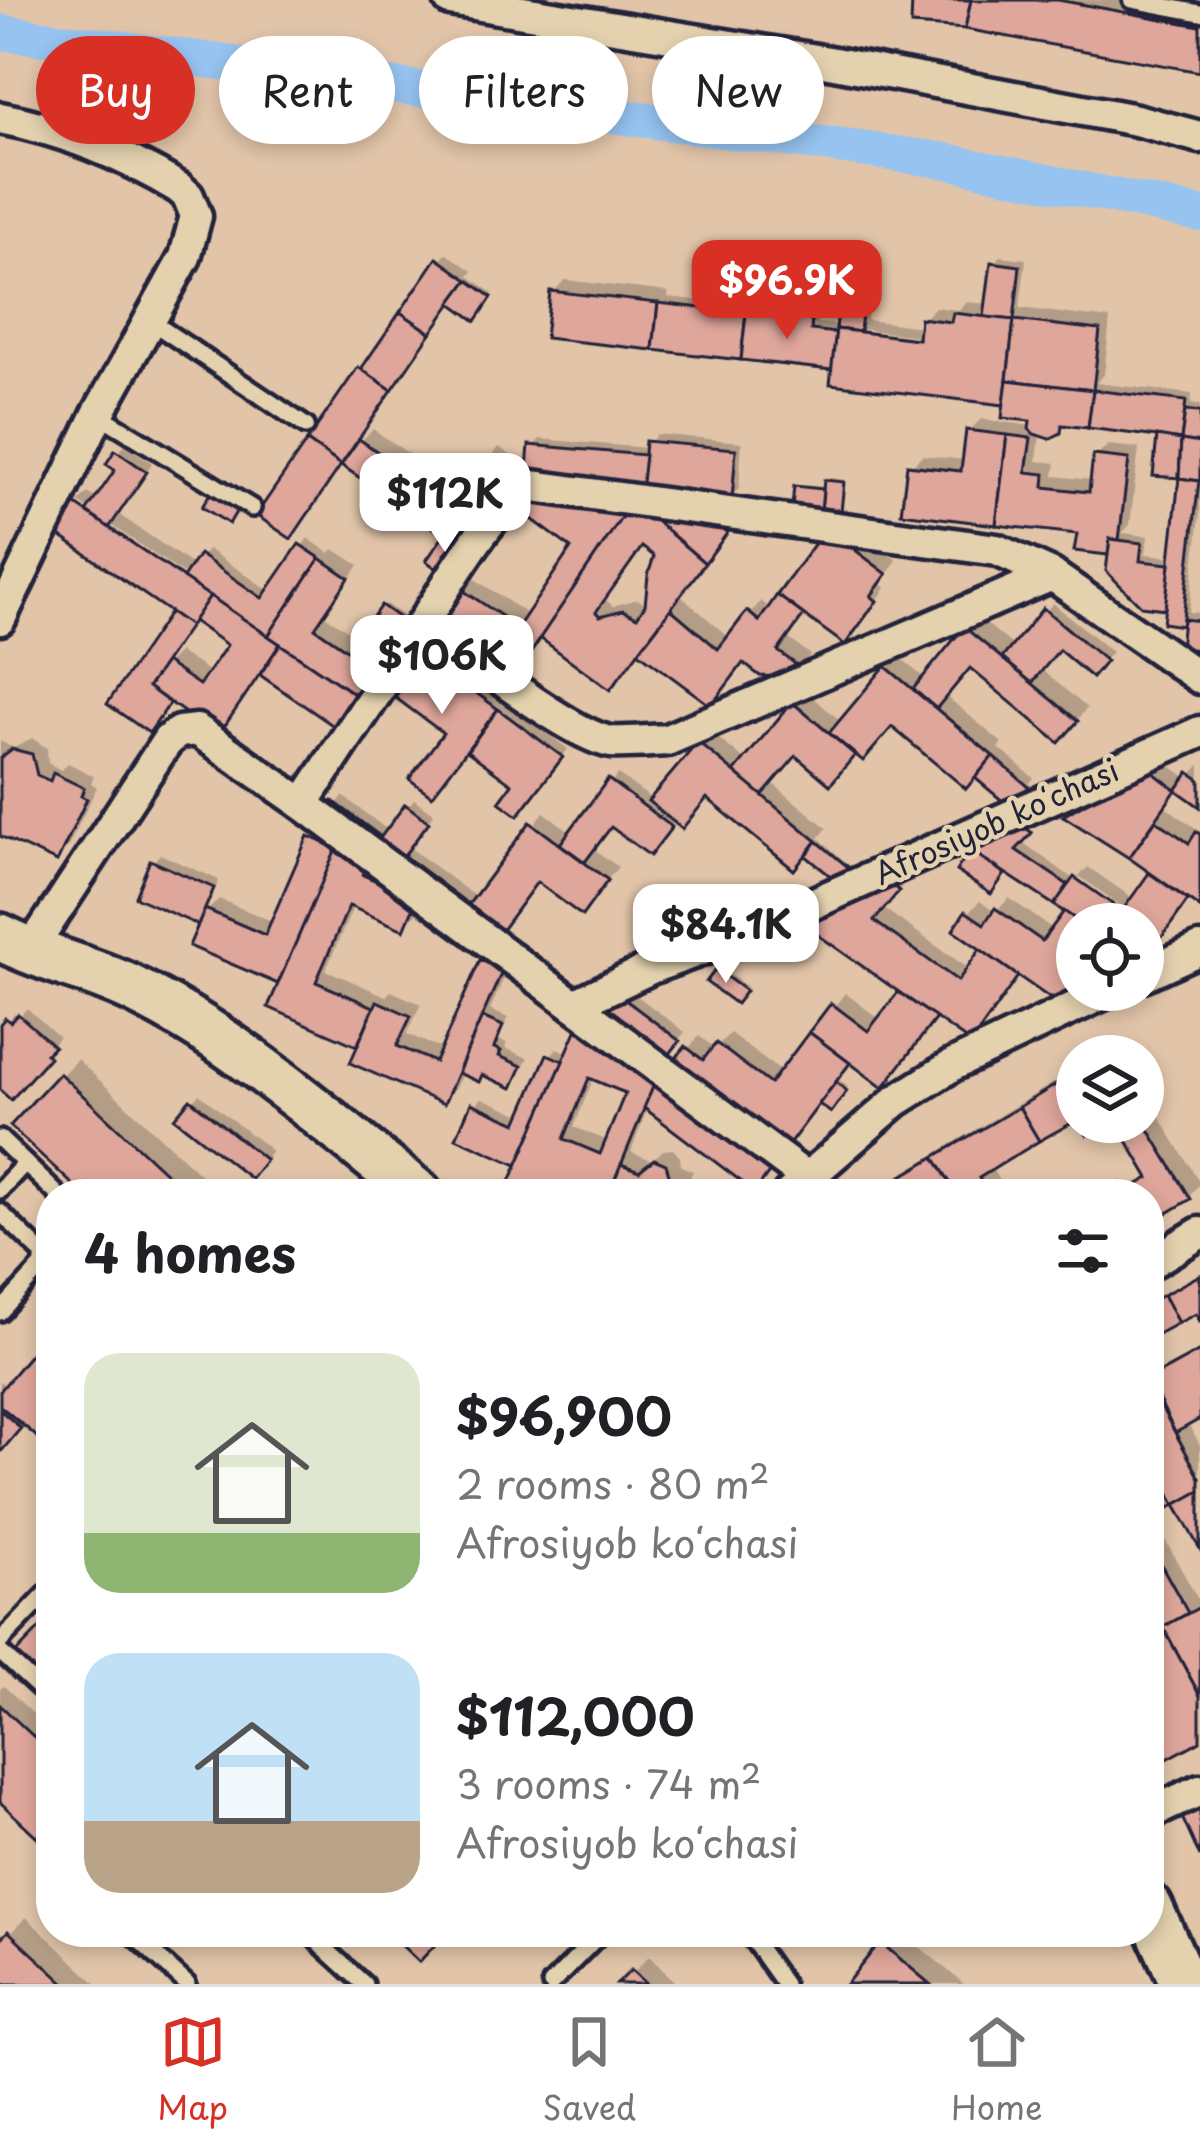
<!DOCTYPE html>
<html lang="en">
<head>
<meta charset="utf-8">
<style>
	:root { --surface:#fff; --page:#f6f6f6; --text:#202124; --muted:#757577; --line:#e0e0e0; --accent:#d93025 }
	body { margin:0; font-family:"Playpen Sans",sans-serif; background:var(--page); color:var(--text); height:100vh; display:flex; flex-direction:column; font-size:45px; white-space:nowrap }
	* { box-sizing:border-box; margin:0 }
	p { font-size:39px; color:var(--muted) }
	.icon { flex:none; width:66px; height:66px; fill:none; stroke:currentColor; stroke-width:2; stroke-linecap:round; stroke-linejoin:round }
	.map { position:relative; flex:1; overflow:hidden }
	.details { position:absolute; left:36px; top:1179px; width:1128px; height:768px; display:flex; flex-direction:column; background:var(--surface); border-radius:48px; box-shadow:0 6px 18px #0003 }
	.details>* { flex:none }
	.hud { position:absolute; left:36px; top:36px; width:1128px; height:108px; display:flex; gap:24px }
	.controls { position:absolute; left:1056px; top:903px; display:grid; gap:24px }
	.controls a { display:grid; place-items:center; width:108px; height:108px; border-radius:50%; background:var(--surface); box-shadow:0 6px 18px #0003; font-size:60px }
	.price { position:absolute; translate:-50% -102px; padding:0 27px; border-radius:24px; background:#fff; color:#222; font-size:39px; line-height:78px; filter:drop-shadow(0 3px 6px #0008) }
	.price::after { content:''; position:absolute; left:50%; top:72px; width:36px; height:27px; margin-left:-18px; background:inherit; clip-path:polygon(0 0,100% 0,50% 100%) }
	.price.on { background:var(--accent); color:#fff }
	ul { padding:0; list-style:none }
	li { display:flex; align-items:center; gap:36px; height:300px; padding:0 48px }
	li span { display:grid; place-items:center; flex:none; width:336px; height:240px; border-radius:36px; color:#555 }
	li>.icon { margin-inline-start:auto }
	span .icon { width:144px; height:144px; fill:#fffc; stroke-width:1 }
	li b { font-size:51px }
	h2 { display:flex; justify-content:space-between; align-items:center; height:144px; padding:0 48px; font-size:51px }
	.chip { padding:0 42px; border-radius:54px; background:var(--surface); box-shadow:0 6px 18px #0003; font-size:42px; line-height:108px }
	.chip.on { background:var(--accent); color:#fff }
	.dock { display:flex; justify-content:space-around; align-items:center; height:168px; border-top:3px solid var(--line); background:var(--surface); font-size:33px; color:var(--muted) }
	.dock a { display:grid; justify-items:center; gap:6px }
	.dock .on { color:var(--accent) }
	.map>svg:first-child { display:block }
	.shadow { fill:#0003; fill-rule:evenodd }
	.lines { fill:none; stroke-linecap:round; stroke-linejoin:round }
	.canal { stroke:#96c3f0; stroke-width:36 }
	.building { fill:#dfa69b; stroke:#22223b; stroke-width:3; fill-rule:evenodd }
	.lane-casing { stroke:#22223b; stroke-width:24 }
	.street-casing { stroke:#22223b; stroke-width:39 }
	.secondary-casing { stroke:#22223b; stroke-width:54 }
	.lane { stroke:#e4d2af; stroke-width:15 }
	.street { stroke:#e4d2af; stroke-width:30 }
	.secondary { stroke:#e4d2af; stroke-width:45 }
	.labels { text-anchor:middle; stroke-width:9; stroke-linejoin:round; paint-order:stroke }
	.street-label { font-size:30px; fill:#22223b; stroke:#e4d2af }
</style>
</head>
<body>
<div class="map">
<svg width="1200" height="1984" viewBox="0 0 1200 1984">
	<rect width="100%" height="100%" fill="#e2c5a9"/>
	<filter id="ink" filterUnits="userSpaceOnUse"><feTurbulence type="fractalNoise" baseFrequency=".00833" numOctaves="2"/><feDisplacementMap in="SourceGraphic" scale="24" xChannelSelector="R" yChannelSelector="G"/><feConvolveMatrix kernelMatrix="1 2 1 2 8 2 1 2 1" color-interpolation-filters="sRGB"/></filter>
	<g filter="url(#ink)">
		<g class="shadow">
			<path d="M915,0h216l69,13v56z"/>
			<path d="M855,244l19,2 -7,74 55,7 1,-8 12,-12 24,3 8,-8 22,2 5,-41 7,-7 25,3 -6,49 90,11 -6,56 -8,8 96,11 -1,10 9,1v110l-11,97 11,1v34l-14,-24 -19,-2 1,-15 -56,-54 -34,-4 2,-16 -170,-65 12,-12 43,5 4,-29 12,-12 51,7 1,-7 -25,-23 -172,-34 -283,-70 12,-12 104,12 -1,5 150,17 -1,9 23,2 7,-74zM859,329l74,9 -1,6 -78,-10zM1064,422l97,13 20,41 -8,81 -27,-3 2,-18 -26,-3 8,-8 9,-77 -31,-3 -12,12 -3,23 -39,-4 2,-13 -19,-2 3,-26 14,-1z"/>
			<path d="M446,253l27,18 -4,5 24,17 -14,21 -26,-13 -95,139 2,2 13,-13 92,64 34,-46 23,16 -47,69 -26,3 -106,-73 -83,53z"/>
			<path d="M656,434l86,8 -3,47 -8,7 -199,-49 8,-8 108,9z"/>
			<path d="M125,444l27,19 -34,51 76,52 14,-17 62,42 38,-53 21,15 5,-4 25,16 -34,50 63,43 -42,60 -84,-45 -44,59 -47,-32 -15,21 -45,-18 63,-92 -88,-96 5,-4 -13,-9 10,-9 10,7 21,-31 -9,-6zM99,517l87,59v7l-91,-62zM194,619l37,25 -20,29 -32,-21 -13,13 -2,-2z"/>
			<path d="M830,478l16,2 -6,29 -45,-4 5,-20 26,2z"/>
			<path d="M661,504l19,91 50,43 31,-37 10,8 69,-90 57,41 -16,23 5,5 -30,41 -50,-17 -18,26 23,17 -24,19 -42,-13 -203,-25 -29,38 -49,-83 11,-12 55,37zM644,545l14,9 -10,51 -11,-6 -24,7 -8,-7z"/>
			<path d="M1053,603l59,49 -12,14 -40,-19 -19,22 46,39 -17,20 -99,-63 -25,31 56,47 -3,5 35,30 -16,19 -125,-73 -37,28 -14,17 -46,-16 -25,29 56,46 -8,10 34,31 -18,7 -28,-23 -99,-58 -32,25 -18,25 -46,-21 -18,25 24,18 -37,45 -42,-32 -42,53 -71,-44 -11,26 -12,12 -49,-22 -28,65 60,26 5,-5 30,13 -14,30 37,16 38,-89 12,-12 19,8 -23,53 18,8 -9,22 8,3 -2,5 23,10 -16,27 -28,-12 -21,-1 -8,16 -12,12 -82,-56 -89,-39 10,-22 -76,-71 -9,9 -44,-59 7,-8 59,26 -13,32 13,-13 55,23 37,-84 32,-42 46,35 25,-32 20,14 -25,34 68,51 67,-86 28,21 46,-59 35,26 59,-67 35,29 59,-70 36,30 57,-66 26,23 53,-62 37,30z"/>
			<path d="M386,604l20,14 -12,16 -20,-13z"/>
			<path d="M435,641l72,55 -3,5 64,48 -42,56 -10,-21 -123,-92z"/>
			<path d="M32,738l15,10 1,15 13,7 7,-7 26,13 -3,7 6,4 -29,60 -12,12 -56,-27v-91l14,7z"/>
			<path d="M1159,757l29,22 12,-14v39l-22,-16 -12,19 34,24v73l-10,-6 -47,62v-36h-66v54l-19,22 -38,-26 -49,65 -34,-23 -85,44 -14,19 10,8 -15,19 -160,-39 26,-31 16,12 15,-15 53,40 62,-80 36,27 21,-29 -96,-68 92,-54 11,9 -26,30 86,61 15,-21 -16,-35 12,-12 16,11 13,-14 45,32 14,-20 -62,-40 -12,18 -21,-36 8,-8 54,-22 -14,19 112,81 3,-5 -57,-41 9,-9 46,32 19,-27 -85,-56 11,-11z"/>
			<path d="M721,968l26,19 -11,13 -25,-19z"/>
			<path d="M628,989l57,43 -17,21 -37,99 21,8 11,-10 10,-1 7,8 1,9 12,5 -5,11 24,12h-178l-13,-31 -61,-27 14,-31 8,-7 42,18 26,-60 7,-8 12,5zM594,1077l35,15 -21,49 -34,-14z"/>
			<path d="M27,1008l32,29 -7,8 2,3 -44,48 -10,-10v-58l15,-15 4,4z"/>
			<path d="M1117,1046l6,10h-24z"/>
			<path d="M77,1059l127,119 -15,16h-102l-73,-69z"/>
			<path d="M1077,1069v46l-86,52 16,27h-139z"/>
			<path d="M1143,1089l57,94 -11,13 -40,24v-26h-50l22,-14 6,9 24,-14 -8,-53z"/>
			<path d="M199,1094l73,57 -14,17 -66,-67z"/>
			<path d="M1200,1274v42l-3,-6 -48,26v-36z"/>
			<path d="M51,1333v95l-26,-5 -25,29v-71l7,6z"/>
			<path d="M1200,1349v66l-13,7 13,23v98l-12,-47 -37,18 49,89v135l-51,3v-268l10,-5 -10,-18v-98l10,19z"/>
			<path d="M4,1686l47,45v115l-51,-48v-109z"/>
			<path d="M26,1917l71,67h-97v-40z"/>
			<path d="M879,1932h23l62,52h-115l39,-45z"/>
			<path d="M649,1956l28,28h-55z"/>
		</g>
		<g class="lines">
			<path class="canal" d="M0,32l941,128 259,54"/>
		</g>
		<g class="building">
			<path d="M912,0h59l-6,29 -54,-4z"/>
			<path d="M971,0h87l142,26v46l-235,-43z"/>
			<path d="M845,250l23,3 -8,79 -24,-3z"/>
			<path d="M437,258l31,22 -37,53 -31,-21z"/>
			<path d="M991,262l29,4 -6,54 -30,-3z"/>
			<path d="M468,280l24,17 -16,24 -25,-18z"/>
			<path d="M550,291l108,12 -5,47 -108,-12z"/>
			<path d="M658,303l88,10 -5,47 -88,-10z"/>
			<path d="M400,312l31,21 -39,57 -31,-21z"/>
			<path d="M746,313l66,7 -1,10 25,3 -4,37 -91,-10z"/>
			<path d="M953,313l61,7 -10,85 -174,-21 6,-55 82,10 2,-21 31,4z"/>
			<path d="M1014,320l86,10 -7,60 -86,-10z"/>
			<path d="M358,367l34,23 -51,75 -34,-24z"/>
			<path d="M1007,380l86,10 -5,38 -26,-3 -1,8 -12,6 -15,-5 -5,-5 1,-8 -28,-3z"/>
			<path d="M1093,390l93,11 -5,39 -93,-12z"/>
			<path d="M1185,411l15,1v31l-19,-3z"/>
			<path d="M966,430l41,5 -11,90 -95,-12 6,-48 54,6z"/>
			<path d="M1007,435l24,3 -5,34 19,2 -1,13 45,5 4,-37 36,4 -10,81 -9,-1 -2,16 -34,-4 3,-17 -81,-9z"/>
			<path d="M1157,436l24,4 -2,38 -26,-2z"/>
			<path d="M359,439l94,65 32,-47 27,19 -49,72 -122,-83z"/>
			<path d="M1181,440l19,3v38l-21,-3z"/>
			<path d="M307,441l34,24 -50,74 -35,-24z"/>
			<path d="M645,441l91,8 -4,51 -91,-9z"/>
			<path d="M529,445l116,10 -4,36 -115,-10z"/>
			<path d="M115,450l32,22 -38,56 -23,-16 29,-42 -9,-6z"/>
			<path d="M1179,478l20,3 -17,145 -19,-3z"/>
			<path d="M824,480l20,2 -3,30 -20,-2z"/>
			<path d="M794,486l29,3 -2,21 -29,-3z"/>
			<path d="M212,490l27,17 -10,17 -27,-17z"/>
			<path d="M537,497l89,14 -112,167 -77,-52 24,-37 57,38 53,-79 -42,-31z"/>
			<path d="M73,503l137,93 -20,30 -136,-94z"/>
			<path d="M626,511l23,4 56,48 -95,127 -70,-52zM642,547l12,9 -6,19 -3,30 -8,12 -14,-7 -23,6 -4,-4z"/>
			<path d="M649,515l85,9 -29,39z"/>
			<path d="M826,528l61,46 -16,22 6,5 -32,44 -68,-50z"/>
			<path d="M444,535l19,13 -18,27 -19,-14z"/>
			<path d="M1110,539l32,4 -2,18 30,3 -5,45 -24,-3 -35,-35z"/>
			<path d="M299,544l21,14 -52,78 -85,-58 16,-24 63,44z"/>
			<path d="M320,558l29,20 -34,50 63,43 -18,27 -92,-62z"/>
			<path d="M777,595l27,20 -26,36 24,18 -14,8 -28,-1 -17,-13 -32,43 -73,-54 33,-43 47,40 29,-38 12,10z"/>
			<path d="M210,596l70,48 -62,92 -70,-49 17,-25 34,23 28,-40 -34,-24z"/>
			<path d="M381,605l24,17 -11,16 -24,-17z"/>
			<path d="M1043,608l63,53 -14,17 -33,-28 -27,33 -30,-25z"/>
			<path d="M170,612l20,14 -42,61 22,16 -21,30 -42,-29z"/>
			<path d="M1183,619l17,2v29l-20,-2z"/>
			<path d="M964,627l114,94 -19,22 -89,-75 -34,41 -23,-20z"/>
			<path d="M280,644l80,54 -22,31 -78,-54z"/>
			<path d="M420,651l78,58 -66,87 -23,-17 34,-46 -54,-40z"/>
			<path d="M885,666l108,90 -27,33 -74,-62 -29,34 -34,-28z"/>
			<path d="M792,702l63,53 -25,30 -34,-29 -34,40 -28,-24z"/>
			<path d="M498,709l65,48 -45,59 -19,-14 13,-18 -45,-33z"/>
			<path d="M698,742l119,99 -23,29 -87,-72 -25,31 -34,-28z"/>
			<path d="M12,749l20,5 5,21 13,6 3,-8 31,15 -3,8 6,3 -30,63 -57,-26v-78z"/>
			<path d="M993,756l36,31 -18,21 -36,-30z"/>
			<path d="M1146,767l30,23 -47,68 -66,-42z"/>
			<path d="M1189,772l11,8v27l-24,-17z"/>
			<path d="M608,779l64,48 -22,29 -39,-29 -26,35 -25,-18z"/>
			<path d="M333,801l48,36 24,-33 24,18 -35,47 -72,-53z"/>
			<path d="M1156,820l33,23 7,-11 4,2v74l-71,-50z"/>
			<path d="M530,822l78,58 -26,36 -45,-34 -40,55 -34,-25z"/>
			<path d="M1026,828l6,5 -16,17 52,35 -14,20 -84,-55z"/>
			<path d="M308,836l29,13 -59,135 -89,-38 16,-37 60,26z"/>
			<path d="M817,841l37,31 -20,7 -28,-23z"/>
			<path d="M970,850l35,24 -14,20 -35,-23z"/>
			<path d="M335,852l32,13 -4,10 54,24 -13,31 -55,-24 -33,76 58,25 -17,39 -89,-39z"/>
			<path d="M404,856l65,49 -10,13 -65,-49z"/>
			<path d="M150,860l64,28 -16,37 -63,-28z"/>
			<path d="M1149,873l39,27 -45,64v-40h-61l-28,-19 20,-28 48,34z"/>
			<path d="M885,879l14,12 -25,30 84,60 22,-32 38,27 -47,67 -170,-120z"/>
			<path d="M995,908l47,33 22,-30 18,13h-5v53l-19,27 -105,-74 12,-19 19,13z"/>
			<path d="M480,960l23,9 -59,135 -94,-41 27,-62 34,15 -14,30 38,16z"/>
			<path d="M716,969l30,22 -10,13 -30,-22z"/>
			<path d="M898,992l38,26 -53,70 -74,-56 22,-29 37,28z"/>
			<path d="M619,995l61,46 -19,24 -61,-46z"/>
			<path d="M18,1014l36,32 -8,8 3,3 -38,43 -11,-10v-66l5,-6 5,4z"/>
			<path d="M482,1017l21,9 -9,22 7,3 -2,5 23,10 -10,22 -30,-13 -3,7 -21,-9z"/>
			<path d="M579,1024l77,56 -47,114h-82l-19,-8zM589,1078l36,15 -25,61 -36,-15z"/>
			<path d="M809,1032l41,31 -68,91 -113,-86 16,-22 18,14 13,-17 54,41z"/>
			<path d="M547,1054l16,7 -46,104 -61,-27 15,-35 46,20z"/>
			<path d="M1077,1072v48l-38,21 -20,-34z"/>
			<path d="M59,1073l129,121h-105l-73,-68z"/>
			<path d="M656,1080l117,87 -18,25 -111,-84z"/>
			<path d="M836,1082l11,9 -16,22 -12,-9z"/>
			<path d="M190,1099l76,61 -15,19 -77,-61z"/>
			<path d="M1019,1107l20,34 -60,37 9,16h-31l-23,-37z"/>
			<path d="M1143,1120l48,79 -42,25v-30h-28l28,-16 -33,-56z"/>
			<path d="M1078,1122h31l-22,13z"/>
			<path d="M934,1157l23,37h-85z"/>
			<path d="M654,1159l12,5 4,14 13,5 -5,11h-69l12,-30 18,7z"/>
			<path d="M1200,1275v47l-4,-8 -18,9 -15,-28z"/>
			<path d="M1163,1295l15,28 -29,16v-36z"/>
			<path d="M51,1329v101l-9,11 -42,-35v-15z"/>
			<path d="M1200,1351v68l-25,14 -26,-54z"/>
			<path d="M1149,1385l51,93v13l-25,14 -26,-49z"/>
			<path d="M0,1410l21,18 -21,25z"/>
			<path d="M1157,1471l18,34 -26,14v-43z"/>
			<path d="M1200,1491v58l-25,-44z"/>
			<path d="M1149,1543l39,70 -39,22z"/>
			<path d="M1200,1607v89l-37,-69z"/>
			<path d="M51,1617v42l-14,14 -21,-20z"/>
			<path d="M1163,1627l37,69v45l-42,23 -9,-17v-112z"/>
			<path d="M0,1705l51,48v97l-51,-48z"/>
			<path d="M1200,1807v50l-19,-42z"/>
			<path d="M8,1931l57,53h-65v-45z"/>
			<path d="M388,1932h59l-28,30z"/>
			<path d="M880,1942l50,42h-84z"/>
			<path d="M631,1970l15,14h-29z"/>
		</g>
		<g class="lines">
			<defs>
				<g id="lane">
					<path d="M1132,0l68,13"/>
					<path d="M149,320l157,106"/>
					<path d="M98,414l154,94"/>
					<path d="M0,1139l57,55"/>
					<path d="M0,1190l25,-27"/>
					<path d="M0,1212l43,42v11l-43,47"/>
					<path d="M0,1642l51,-53"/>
					<path d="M0,1652l51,47"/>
					<path d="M130,1932l57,52"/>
					<path d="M307,1932l57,52"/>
					<path d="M747,1932l37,52"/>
					<path d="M551,1984l51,-52"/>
				</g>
				<g id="street">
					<path d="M450,0l379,62 307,58 64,17"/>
					<path d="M0,118c64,12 123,36 179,70l9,8 8,20 -11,41 -87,157 -98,205"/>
					<path d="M423,622c23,-33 74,-127 110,-136l464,64 55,25"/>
					<path d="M303,804l271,201 77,-37 91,-33 458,-203"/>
					<path d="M29,952l139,-212 11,-8 18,-2 106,74 120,-182c38,27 149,115 188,120 18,1 38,-1 56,-2l385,-165 148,103"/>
					<path d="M1143,975l57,-26"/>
					<path d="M574,1005l233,173"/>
					<path d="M789,1194l107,-93 57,-36 158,-75"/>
					<path d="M1149,1264l51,-31"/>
					<path d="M1149,1814l51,-24"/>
				</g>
				<g id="secondary">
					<path d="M0,937c44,23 93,32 136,54 103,50 194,133 283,203"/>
					<path d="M1149,1907l35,77"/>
				</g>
			</defs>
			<use href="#lane" class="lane-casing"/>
			<use href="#street" class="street-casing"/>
			<use href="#secondary" class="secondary-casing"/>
			<use href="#lane" class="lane"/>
			<use href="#street" class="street"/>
			<use href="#secondary" class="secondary"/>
		</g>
	</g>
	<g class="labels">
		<g class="street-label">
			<text transform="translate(997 823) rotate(-24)" y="10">Afrosiyob koʻchasi</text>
		</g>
	</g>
</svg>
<div class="controls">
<a><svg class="icon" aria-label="locate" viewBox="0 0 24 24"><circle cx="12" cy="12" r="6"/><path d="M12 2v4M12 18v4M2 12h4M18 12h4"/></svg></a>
<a><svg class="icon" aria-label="layers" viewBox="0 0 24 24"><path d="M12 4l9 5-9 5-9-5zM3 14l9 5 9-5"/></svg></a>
</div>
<b class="price on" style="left:787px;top:342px">$96.9K</b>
<b class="price" style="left:445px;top:555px">$112K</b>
<b class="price" style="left:442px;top:717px">$106K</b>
<b class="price" style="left:726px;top:986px">$84.1K</b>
<div class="hud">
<a class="chip on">Buy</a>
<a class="chip">Rent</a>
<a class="chip">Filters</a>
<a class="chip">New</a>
</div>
<section class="details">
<h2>4 homes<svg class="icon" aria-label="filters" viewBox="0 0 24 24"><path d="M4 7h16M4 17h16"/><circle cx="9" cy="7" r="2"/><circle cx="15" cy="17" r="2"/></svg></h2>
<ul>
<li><span style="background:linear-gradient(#dfe7d0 75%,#8fb573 0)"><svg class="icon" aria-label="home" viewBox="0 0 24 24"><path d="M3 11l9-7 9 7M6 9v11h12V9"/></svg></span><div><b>$96,900</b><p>2 rooms · 80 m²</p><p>Afrosiyob koʻchasi</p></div></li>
<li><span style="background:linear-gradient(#bfe0f5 70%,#b9a48a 0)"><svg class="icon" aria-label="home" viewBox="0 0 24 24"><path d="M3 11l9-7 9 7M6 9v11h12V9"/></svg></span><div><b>$112,000</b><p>3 rooms · 74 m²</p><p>Afrosiyob koʻchasi</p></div></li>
</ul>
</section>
</div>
<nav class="dock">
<a class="on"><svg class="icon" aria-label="map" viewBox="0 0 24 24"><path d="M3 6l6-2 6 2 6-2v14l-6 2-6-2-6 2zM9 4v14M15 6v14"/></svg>Map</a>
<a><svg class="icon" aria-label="saved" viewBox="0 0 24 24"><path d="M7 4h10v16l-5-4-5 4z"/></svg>Saved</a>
<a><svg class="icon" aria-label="home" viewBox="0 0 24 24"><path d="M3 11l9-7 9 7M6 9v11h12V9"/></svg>Home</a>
</nav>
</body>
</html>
